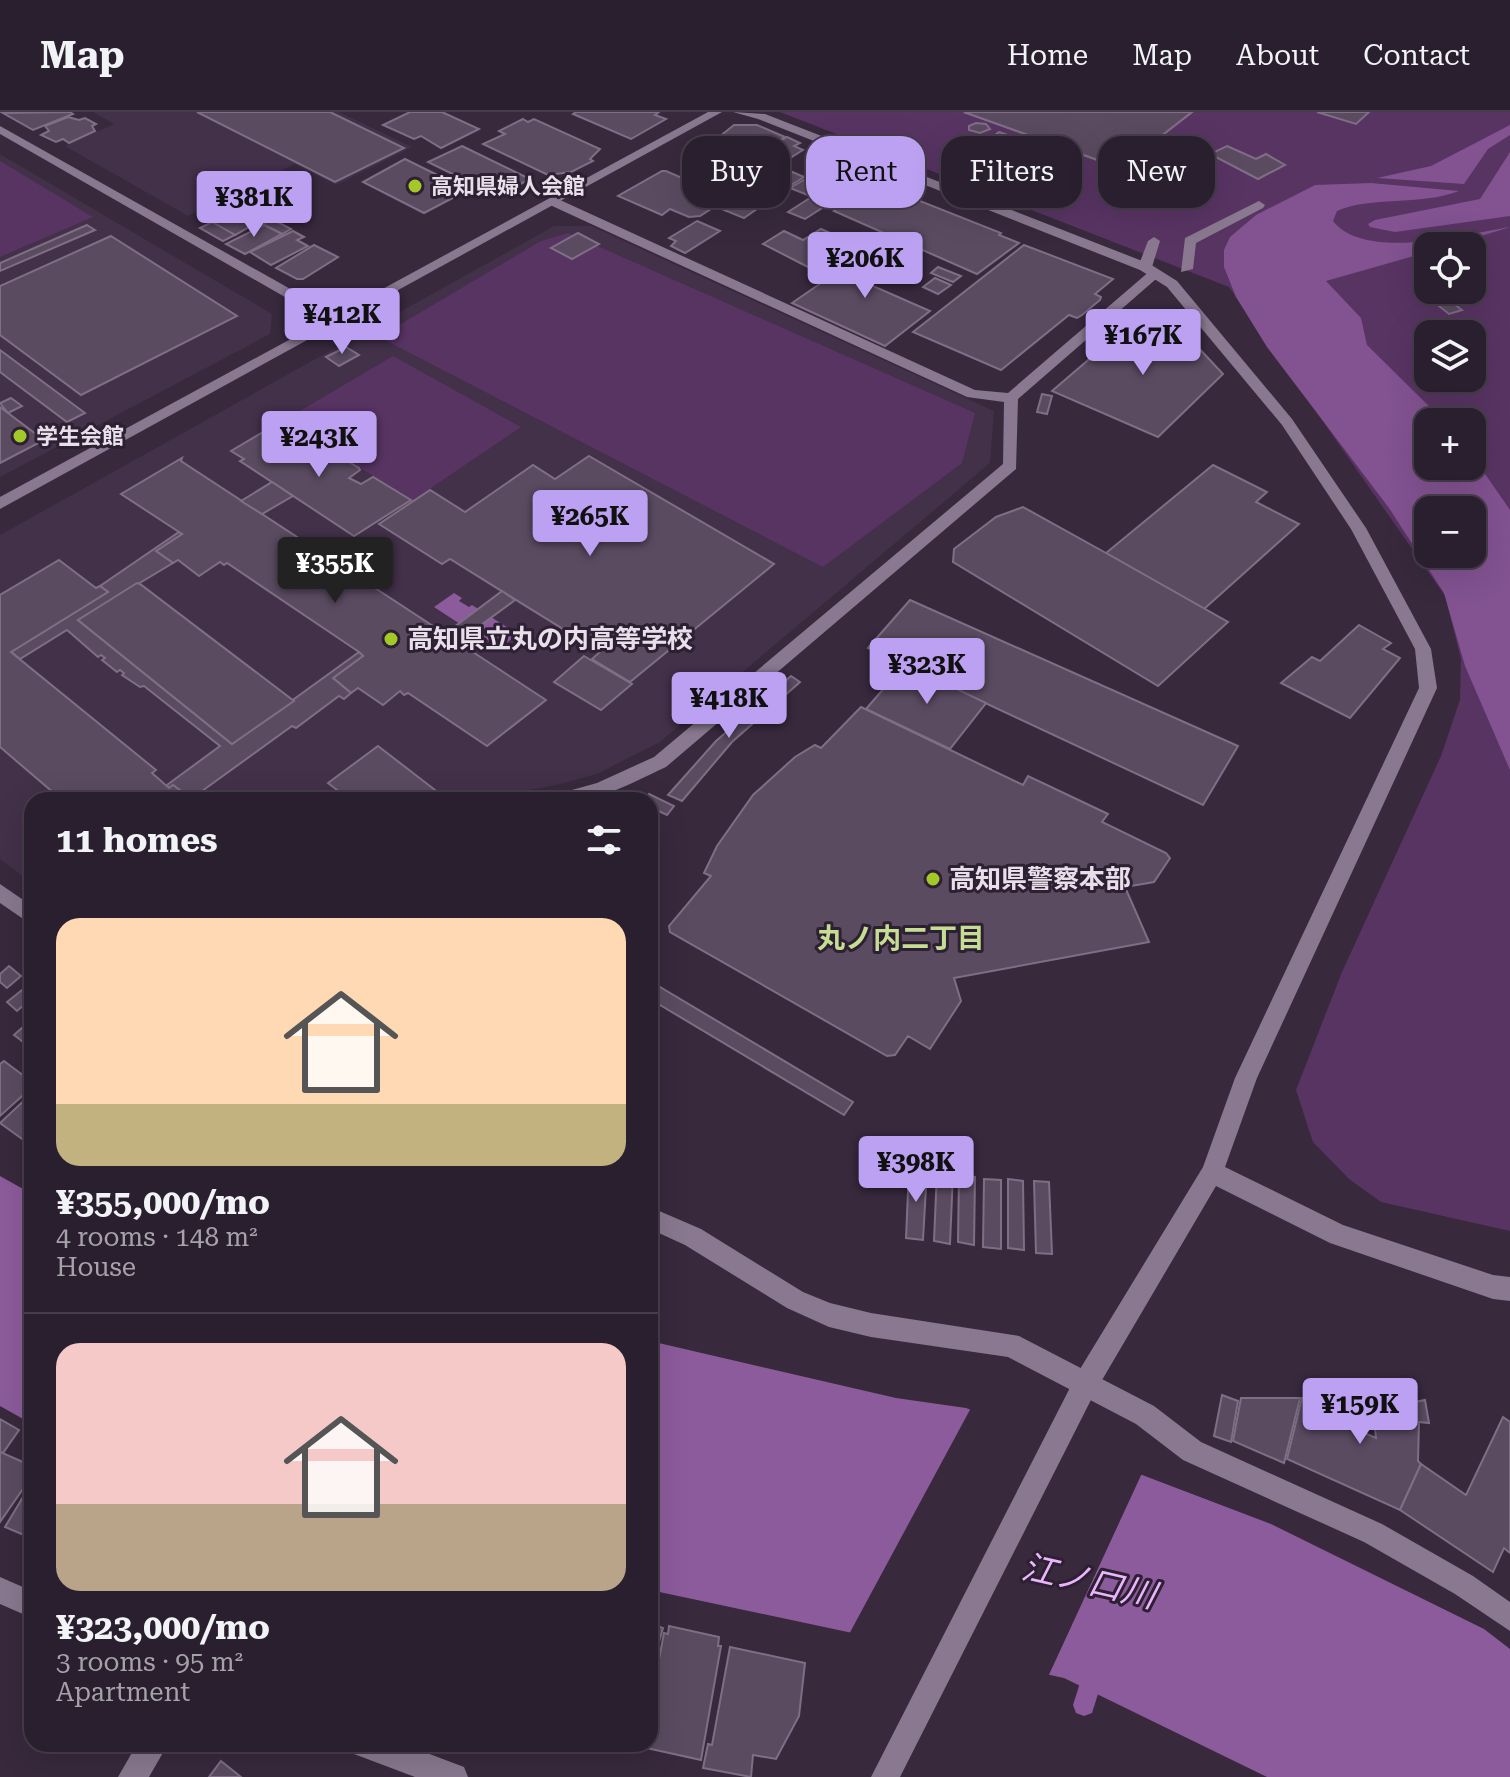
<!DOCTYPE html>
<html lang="en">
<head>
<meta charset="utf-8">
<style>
	:root { --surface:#2a1f2e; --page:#362c3a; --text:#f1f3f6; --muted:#a5a2aa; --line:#463d4a; --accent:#bca0f2 }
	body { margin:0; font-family:"Roboto Serif","Noto Sans JP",serif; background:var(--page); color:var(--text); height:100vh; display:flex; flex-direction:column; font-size:30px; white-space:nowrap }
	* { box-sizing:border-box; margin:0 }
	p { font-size:26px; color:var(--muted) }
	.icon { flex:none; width:44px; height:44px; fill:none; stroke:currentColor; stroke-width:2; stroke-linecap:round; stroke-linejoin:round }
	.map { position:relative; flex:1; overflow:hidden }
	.drawer { position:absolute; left:24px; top:680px; width:634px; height:960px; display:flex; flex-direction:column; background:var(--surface); border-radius:24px; box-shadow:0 8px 32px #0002,0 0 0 2px var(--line) }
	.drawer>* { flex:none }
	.top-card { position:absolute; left:682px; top:24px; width:708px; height:72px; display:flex; gap:16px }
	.controls { position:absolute; left:1414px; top:120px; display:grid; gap:16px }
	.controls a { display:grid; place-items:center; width:72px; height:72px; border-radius:16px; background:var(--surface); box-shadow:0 8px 32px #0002,0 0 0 2px var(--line); font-size:40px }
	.price { position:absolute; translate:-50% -68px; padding:0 18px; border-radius:8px; background:var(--accent); color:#111; font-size:26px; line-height:52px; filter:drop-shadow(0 2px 4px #0008) }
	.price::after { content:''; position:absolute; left:50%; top:48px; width:24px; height:18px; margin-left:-12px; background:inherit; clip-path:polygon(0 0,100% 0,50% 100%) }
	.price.on { background:#222; color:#fff }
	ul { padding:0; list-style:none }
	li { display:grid; align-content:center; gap:16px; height:424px; padding:0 32px }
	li+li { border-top:2px solid var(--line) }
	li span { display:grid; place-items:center; height:248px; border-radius:24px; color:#555 }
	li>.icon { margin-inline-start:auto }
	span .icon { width:144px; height:144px; fill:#fffc; stroke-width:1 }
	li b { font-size:34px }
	h2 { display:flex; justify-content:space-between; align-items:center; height:96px; padding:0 32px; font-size:34px }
	.chip { padding:0 28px; border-radius:24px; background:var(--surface); box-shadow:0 8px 32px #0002,0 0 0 2px var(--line); font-size:28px; line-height:72px }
	.chip.on { background:var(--accent); color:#111 }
	header { display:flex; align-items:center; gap:48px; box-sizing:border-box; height:112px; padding:0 40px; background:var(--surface); border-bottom:2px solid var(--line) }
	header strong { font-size:38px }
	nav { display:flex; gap:44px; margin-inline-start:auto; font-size:28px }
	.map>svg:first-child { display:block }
	.built { fill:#433049 }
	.green { fill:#583463; fill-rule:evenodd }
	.forest { fill:#825291; fill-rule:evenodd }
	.water { fill:#8c5b9b }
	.pier { fill:#38293d }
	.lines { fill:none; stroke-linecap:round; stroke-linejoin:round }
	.stream { fill:#8c5b9b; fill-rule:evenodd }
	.building { fill:#5b4b61; stroke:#7f6e85; stroke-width:2 }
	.lane { fill:#89788f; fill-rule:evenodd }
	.street { fill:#89788f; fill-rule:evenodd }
	.secondary { fill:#89788f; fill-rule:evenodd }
	.poi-dot { fill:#a2c928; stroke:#2e2033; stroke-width:3 }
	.labels { text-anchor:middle; stroke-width:6; stroke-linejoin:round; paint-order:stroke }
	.far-poi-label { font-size:22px; font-weight:bold; fill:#e8dfeb; stroke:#2e2033; text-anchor:start }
	.poi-label { font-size:26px; font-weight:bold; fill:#e8dfeb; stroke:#2e2033; text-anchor:start }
	.neighbourhood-label { font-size:28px; font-weight:bold; fill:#c6de94; stroke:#2e2033 }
	.near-water-label { font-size:34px; font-style:italic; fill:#ebb5fd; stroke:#2e2033 }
</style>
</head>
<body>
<header>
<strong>Map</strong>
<nav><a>Home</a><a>Map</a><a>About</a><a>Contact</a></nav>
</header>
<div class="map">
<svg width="1510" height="1665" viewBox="0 0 1510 1665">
	<rect width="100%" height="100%" fill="#38293d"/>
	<g class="built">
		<path d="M93,0h246l73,35 -76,38 -41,-21 -107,52 -123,-70 49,-22z"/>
		<path d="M0,42l272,160 -2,20 -270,143z"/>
		<path d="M554,114h37l403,185 -4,52 -330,279 -63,32 -41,11 -80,15h-444v83l-32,-24v-324z"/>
	</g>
	<g class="green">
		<path d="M780,0h730v1119l-129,-29 -32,-23 -36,-37 -17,-52 46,-118 99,-216 19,-56 1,-41 -16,-63 -216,-309zM1428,134h44v44h-44zM1428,222h44v44h-44zM1428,310h44v44h-44zM1428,398h44v44h-44z"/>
		<path d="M0,49l93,56 -93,40z"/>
		<path d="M568,121l407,180 -13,50 -139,104 -444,-230 162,-96z"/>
		<path d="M393,244l128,71 -108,73 -130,-79z"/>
	</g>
	<g class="forest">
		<path d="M1510,13v10l-22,14 -24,35 -87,-6 54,-12z"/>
		<path d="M1510,40v64l-115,16 -25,-5 -2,-3 7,-4 105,-21z"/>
		<path d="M1371,71l88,8c-39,15 -89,5 -122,20l-4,10c33,41 132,13 177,6l-61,19h-21v6l-102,29 35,37 6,27 78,77h-17v44h44v-11l38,55v260l-45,-104 -21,-73 -55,-85 -122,-161 -31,-50 -12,-30v-17l6,-13 26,-22 59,-30zM1428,398h44v44h-44z"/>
	</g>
	<g class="water">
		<path d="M454,481l8,5 -3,3 10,6 3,-2 46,29 -18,14 -20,-13 4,-3 -24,-8 -26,-17z"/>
		<path d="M0,1064l32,18v230l-32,-18z"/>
		<path d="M650,1229l246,57 70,10 305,116 213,105 26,20v128h-243l-203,-99 -414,-88z"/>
	</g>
	<path class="pier" d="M972,1294l171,65 -96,208 -200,-41z"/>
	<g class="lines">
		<path class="stream" d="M1094,1549l8,3 3,8 -13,41 -8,3 -8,-3 -3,-8 13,-41z"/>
	</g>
	<g class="building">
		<path d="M70,0l3,2 -40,16 -30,-17z"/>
		<path d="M197,0h133l74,36 -69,34z"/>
		<path d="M410,0h32l37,17 -38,19 -20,-12 -7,3 -31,-14z"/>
		<path d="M576,0h83l-4,3 11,4 -35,20 -58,-25z"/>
		<path d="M964,0h115l8,3 -1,-3h106l-72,56z"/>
		<path d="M964,0h228l-72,56z"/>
		<path d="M1317,0h52l-13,12z"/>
		<path d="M68,5l11,3 6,-2 11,6 -4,2 3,5 -26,12 -6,-4 -7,3 -15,-7 8,-4 -4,-5z"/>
		<path d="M523,7l5,3 6,-3 66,30 -10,10 3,2 -22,11 -23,3 -65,-31 22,-10 -6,-3z"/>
		<path d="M976,11l10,1 4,5 -10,4 -11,-3v-4z"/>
		<path d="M734,13h23l28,12 -27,16 -39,-16z"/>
		<path d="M999,20l38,13 -8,5 -36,-13z"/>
		<path d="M787,25l13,6 -6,3 9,4 -21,13 -22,-10z"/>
		<path d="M705,31h4l16,7 -10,5 -18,-7z"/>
		<path d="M462,34l68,33 -33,17 -69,-34z"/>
		<path d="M1227,34l29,13 10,-5 19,11 -27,14 -48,-25z"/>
		<path d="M710,41l21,8 15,9 -26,15 -38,-17 11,-9 4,1z"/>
		<path d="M843,45l17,7 -50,32 -20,-8z"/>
		<path d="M405,47l63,31 -44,23 -61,-31z"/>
		<path d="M760,53l12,5 -37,22 -15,-6z"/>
		<path d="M864,53l15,6 -40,26 -16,-7z"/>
		<path d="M783,56l21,9 -35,22 -21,-9z"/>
		<path d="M662,59h4l62,27 -28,18 -11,1 -19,-8 -8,6 -44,-19z"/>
		<path d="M877,72l124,49 -2,2 20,8 -42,31 -143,-63z"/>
		<path d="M1146,76l13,5 -13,11 -14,-5z"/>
		<path d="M728,78l23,9 10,7 -17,12 -25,-10 10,-10 -8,-3z"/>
		<path d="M813,84l17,7 -25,16 -17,-7z"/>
		<path d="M240,88l27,17 -32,18 -32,-18z"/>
		<path d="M272,107l19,10 -9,5 -19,-10z"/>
		<path d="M697,109l23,10 -35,22 -14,-7 5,-5 -7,-3z"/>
		<path d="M212,110l23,13 -12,6 -23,-13z"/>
		<path d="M87,113l8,5 -95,41v-8z"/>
		<path d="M264,113l18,9 -37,20 -19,-10z"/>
		<path d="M821,117l43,19 -19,13 -18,-7 -19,13 -45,-23 21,-13 19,9z"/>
		<path d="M293,119l11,6 -7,3 11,6 -37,19 -21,-13z"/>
		<path d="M578,121l21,11 -27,15 -21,-11z"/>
		<path d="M111,124l126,80 -156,79 -81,-60v-49z"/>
		<path d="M314,133l24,12 -35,22h-6l-21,-11z"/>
		<path d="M1024,133l89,34 -18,15 6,3 -1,3 -18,15 -5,3 -8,-3 -68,55 -88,-38z"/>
		<path d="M869,138l52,21 -13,10 -22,-10 -5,3 -10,-5 -14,10 73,32 -45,35 -93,-43z"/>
		<path d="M827,142l18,7 -14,10 -17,-8z"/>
		<path d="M938,155l23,9 -8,6 -22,-9z"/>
		<path d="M935,166l16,7 -13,9 -15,-7z"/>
		<path d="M1437,179l25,19 -13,4 -25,-20z"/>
		<path d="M1142,202l23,10 30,20 28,30 -65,63 -106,-46z"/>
		<path d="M346,235l13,8 -20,11 -13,-9z"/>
		<path d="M0,238l85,63 -18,9 -67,-50z"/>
		<path d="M1042,282l10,2 -5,18 -10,-2z"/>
		<path d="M11,286l11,8 -14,7 -8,-10z"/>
		<path d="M0,295l44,33 -44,23z"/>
		<path d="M280,310l79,46 1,2 -11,8 12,6 12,-7 38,23 -57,36 -114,-75 4,-2 -13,-8z"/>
		<path d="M589,344l185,108 -144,118 -38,-23 8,-7 -150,-93 -8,5 -63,-40 51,-34 35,22 68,-47 22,14z"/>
		<path d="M182,346l-1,3 365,239 -59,46 -79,-53 -4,2 -4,-4 -17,14 -25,-17 -7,5 -18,-15 30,-22 -4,-4 -132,-89 -3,2 -4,-3 -21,14 -21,-16 -5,3 -17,-12 26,-17 -61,-40z"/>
		<path d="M1213,353l54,27 -11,10 43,22 -95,85 -98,-56z"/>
		<path d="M272,370l21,14 -31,18 -21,-13z"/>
		<path d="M1023,395l83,46 122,69 -70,64 -205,-124 1,-13 42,-32z"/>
		<path d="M179,420l3,2 -26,17 17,12 -95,57 154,124 127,-92 4,4 -30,22 18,15 -7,6 -5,-3 -43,32 -4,-2 -101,73 -18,-14 -4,3 -2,-3 53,-39 -76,-60 -4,1 -18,-12 2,-2 -4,-3 -3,2 -15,-12 3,-2 -4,-3 -3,2 -31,-27 -47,29 -9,-7 97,-60 -8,-6z"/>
		<path d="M59,448l37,28 4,-2 8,6 -97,60 145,118 -4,3 17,15 4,-3 20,15h-131l-62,-53v-152z"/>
		<path d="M137,471l3,1 154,117 -62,43 -154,-124z"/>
		<path d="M502,479l13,9 -57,42 -13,-8z"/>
		<path d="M910,488l328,146 -35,59 -335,-157z"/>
		<path d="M1359,513l32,18 -8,6 17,9 -50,60 -69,-35 31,-26 8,4z"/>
		<path d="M584,544l48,28 -31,26 -47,-28z"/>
		<path d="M905,552l81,39 -36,46 -84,-40z"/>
		<path d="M791,564l9,6 -68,60 -50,59 -14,-6 48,-54z"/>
		<path d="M861,595l162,78 5,-9 80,38 -6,8 64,31 4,5 -16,24 -29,5 24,55 -195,36 7,23 -31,48 -22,-13 -13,19 -8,1 -217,-124 -1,-6 42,-50 -7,-3 13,-27 36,-51 42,-38 20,-12 6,3z"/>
		<path d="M378,634l70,54h-98l-22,-17z"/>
		<path d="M649,682l25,12 -7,9 -17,-8v-7h-6z"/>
		<path d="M9,854l12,10 -14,12 -7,-6v-8z"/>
		<path d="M650,869l203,121 -9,13 -194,-116z"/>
		<path d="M32,870v16l-15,13 -10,-9z"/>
		<path d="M32,907v30l-18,-14z"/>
		<path d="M4,949l28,21v5l-32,29v-52z"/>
		<path d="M32,981v53l-32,-23z"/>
		<path d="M909,1056l18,2 -4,70 -17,-2z"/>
		<path d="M937,1059l16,2 -3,71 -16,-3z"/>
		<path d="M959,1063l16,2 -1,68 -16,-3z"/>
		<path d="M984,1067l17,1v69l-18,-2z"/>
		<path d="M1008,1067l15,2 1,69 -16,-2z"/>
		<path d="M1034,1069l15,1 3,72 -16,-1z"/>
		<path d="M1222,1283l16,6 -7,41 -17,-6z"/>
		<path d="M1241,1286h59l-16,65 -51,-22z"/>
		<path d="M1302,1286l51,1 9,33 14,6 -3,-28 52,-10 4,23 -10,-1 -1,39 3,3 -21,46 -113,-51z"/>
		<path d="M1503,1305l7,5v131l-6,-5 -11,24 -93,-62 21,-46 45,31z"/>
		<path d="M0,1307l19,11 -16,23 -3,-1z"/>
		<path d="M0,1340l32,14v10l-32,46z"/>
		<path d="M32,1370v54l-1,2 -26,-11z"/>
		<path d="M650,1511l13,5 -13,45z"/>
		<path d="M669,1514l50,11 -1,9h3l-20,114 -59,-13 1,-3h7v-37l14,-74 4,1z"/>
		<path d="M730,1535l75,16 -6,53 -23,43 -23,-4 -2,22 -48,-9 5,-24 4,1z"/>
		<path d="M221,1649l20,16h-32z"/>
	</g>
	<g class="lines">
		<path class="lane" d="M1259,89l6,4 -2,3 -67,35 -3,26 -12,3 4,-34z"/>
		<g class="street">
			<path d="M0,14l342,192 2,3 -12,3 -332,-190z"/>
			<path d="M550,87h8l417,191 33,3 143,-123 12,3 -145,126 -2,70 -350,298c-45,21 -62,33 -114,33l2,-5 43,-12 57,-26 349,-293 1,-62 -37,-5 -417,-192z"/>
			<path d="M1154,125l6,4 -8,26 -12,3 -2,-3 10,-26z"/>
			<path d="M0,772l32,22v19l-32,-22z"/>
			<path d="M650,1095l51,22 102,63 27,11 41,10 148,23 135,70 47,36 181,82 91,52 37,26v29l-55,-37 -91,-52 -181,-82 -47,-36 -128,-67 -137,-20 -42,-10 -42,-19 -102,-63 -35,-16z"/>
			<path d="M137,1632h31l-19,33h-31z"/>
		</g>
		<g class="secondary">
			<path d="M708,0h14l-722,397v-12z"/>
			<path d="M733,0l32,2 385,150 27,17 115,138 74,109 65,121 6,39 -180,390 -32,89 118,58 150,50 17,2v24l-17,-2 -163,-56 -114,-57 -121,206 -195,385h-29l206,-403 126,-207 32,-89 184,-390 -4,-39 -64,-120 -69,-104 -115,-138 -27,-17 -382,-151z"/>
			<path d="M0,1465l32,14v27l-32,-14z"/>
			<path d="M350,1632h53l61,23 4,10h-53l-61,-23z"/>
		</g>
	</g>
	<g class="poi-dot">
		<circle cx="415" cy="74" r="8"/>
		<circle cx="20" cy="324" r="8"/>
		<circle cx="391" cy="527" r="8"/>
		<circle cx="933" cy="767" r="8"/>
	</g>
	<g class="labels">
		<g class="far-poi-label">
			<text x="431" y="82">高知県婦人会館</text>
			<text x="36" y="332">学生会館</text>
		</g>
		<g class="poi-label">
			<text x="407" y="536">高知県立丸の内高等学校</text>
			<text x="949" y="776">高知県警察本部</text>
		</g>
		<g class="neighbourhood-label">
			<text x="901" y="836">丸ノ内二丁目</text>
		</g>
		<g class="near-water-label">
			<text transform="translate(1089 1469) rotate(13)" y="12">江ノ口川</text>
		</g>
	</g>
</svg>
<div class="controls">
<a><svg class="icon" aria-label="locate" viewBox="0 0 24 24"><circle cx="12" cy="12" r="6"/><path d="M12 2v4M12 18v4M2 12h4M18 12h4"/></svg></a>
<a><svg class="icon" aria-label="layers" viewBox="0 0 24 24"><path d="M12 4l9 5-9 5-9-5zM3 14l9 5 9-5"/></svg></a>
<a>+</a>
<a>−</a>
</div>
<b class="price" style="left:254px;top:127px">¥381K</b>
<b class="price" style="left:865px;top:188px">¥206K</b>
<b class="price" style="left:342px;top:244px">¥412K</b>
<b class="price" style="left:1143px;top:265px">¥167K</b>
<b class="price" style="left:319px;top:367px">¥243K</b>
<b class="price" style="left:590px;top:446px">¥265K</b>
<b class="price on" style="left:335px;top:493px">¥355K</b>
<b class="price" style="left:927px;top:594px">¥323K</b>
<b class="price" style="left:729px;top:628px">¥418K</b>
<b class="price" style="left:916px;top:1092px">¥398K</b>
<b class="price" style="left:1360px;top:1334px">¥159K</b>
<div class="top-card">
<a class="chip">Buy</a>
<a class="chip on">Rent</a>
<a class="chip">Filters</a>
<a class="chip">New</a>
</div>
<section class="drawer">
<h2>11 homes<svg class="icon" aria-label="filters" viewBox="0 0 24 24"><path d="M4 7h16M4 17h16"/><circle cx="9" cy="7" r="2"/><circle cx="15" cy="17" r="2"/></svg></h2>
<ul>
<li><span style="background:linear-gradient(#ffd9b3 75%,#c2b280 0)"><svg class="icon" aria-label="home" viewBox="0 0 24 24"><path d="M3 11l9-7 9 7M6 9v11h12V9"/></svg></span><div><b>¥355,000/mo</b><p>4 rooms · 148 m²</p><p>House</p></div></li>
<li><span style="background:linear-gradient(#f6c9c9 65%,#b9a48a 0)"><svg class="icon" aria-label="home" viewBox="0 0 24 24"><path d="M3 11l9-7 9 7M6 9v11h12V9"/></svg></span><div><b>¥323,000/mo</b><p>3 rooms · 95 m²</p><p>Apartment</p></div></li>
</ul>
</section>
</div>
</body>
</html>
